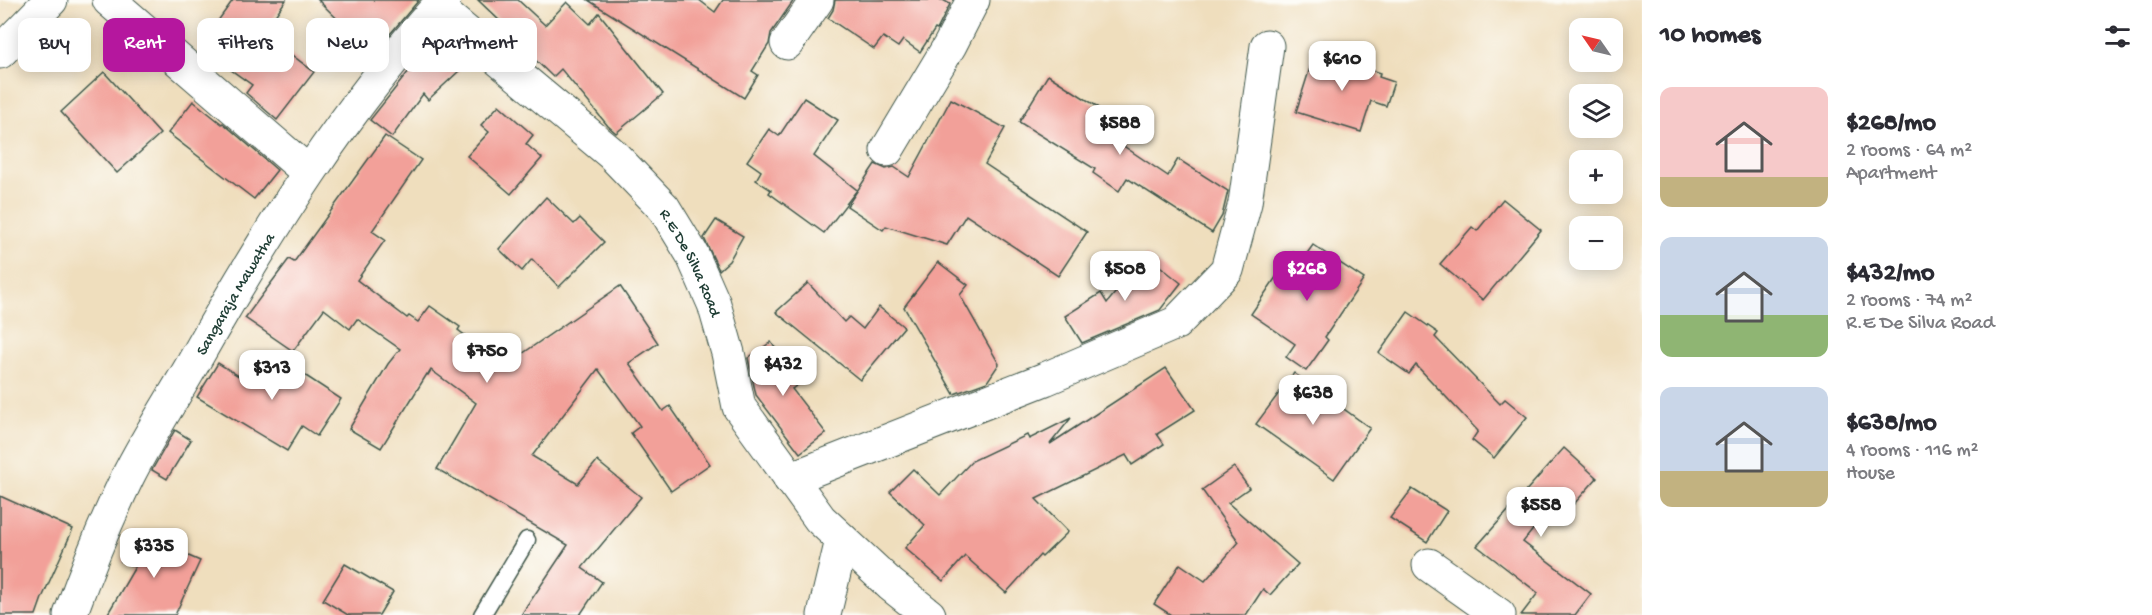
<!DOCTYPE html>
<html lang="en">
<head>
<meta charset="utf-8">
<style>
	:root { --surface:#fff; --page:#f7f7f7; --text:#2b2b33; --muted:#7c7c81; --accent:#b5179e }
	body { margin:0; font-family:"Gochi Hand",sans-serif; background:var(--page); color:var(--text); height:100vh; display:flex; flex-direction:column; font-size:22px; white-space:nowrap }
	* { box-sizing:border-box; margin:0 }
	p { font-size:20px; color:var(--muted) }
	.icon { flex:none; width:33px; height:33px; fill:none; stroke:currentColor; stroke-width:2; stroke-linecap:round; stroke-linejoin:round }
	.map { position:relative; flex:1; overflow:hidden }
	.sheet { display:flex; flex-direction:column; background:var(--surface); width:510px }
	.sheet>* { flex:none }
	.guide { position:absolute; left:18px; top:18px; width:570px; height:54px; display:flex; gap:12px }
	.needle { width:39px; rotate:304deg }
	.tools { position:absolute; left:1569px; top:18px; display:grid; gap:12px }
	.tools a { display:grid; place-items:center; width:54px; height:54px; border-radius:12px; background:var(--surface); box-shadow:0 3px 15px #0003; font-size:30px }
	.price { position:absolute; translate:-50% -51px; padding:0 14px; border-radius:12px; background:#fff; color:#222; font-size:20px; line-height:39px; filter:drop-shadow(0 2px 3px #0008) }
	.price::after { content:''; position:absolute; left:50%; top:36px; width:18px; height:14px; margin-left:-9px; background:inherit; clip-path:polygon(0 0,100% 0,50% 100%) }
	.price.active { background:var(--accent); color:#fff }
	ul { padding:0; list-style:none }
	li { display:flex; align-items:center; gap:18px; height:150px; padding:0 18px }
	li span { display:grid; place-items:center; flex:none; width:168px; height:120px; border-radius:12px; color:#555 }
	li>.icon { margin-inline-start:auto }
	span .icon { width:72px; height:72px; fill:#fffc; stroke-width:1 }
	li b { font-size:26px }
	h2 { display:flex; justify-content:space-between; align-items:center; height:72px; padding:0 18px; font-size:26px }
	.pill { padding:0 21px; border-radius:12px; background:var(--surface); box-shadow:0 3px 15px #0003; font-size:21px; line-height:54px }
	.pill.active { background:var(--accent); color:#fff }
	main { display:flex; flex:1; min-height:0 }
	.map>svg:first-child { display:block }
	.building { fill:#f2a099 }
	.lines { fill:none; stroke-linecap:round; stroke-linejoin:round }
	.service-casing { stroke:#3e5549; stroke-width:19 }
	.minor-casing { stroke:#3e5549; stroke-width:35 }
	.service { stroke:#fff; stroke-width:16 }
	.minor { stroke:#fff; stroke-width:33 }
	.labels { text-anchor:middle; stroke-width:6; stroke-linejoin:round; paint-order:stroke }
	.street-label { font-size:16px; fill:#1f3d34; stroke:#fdfcf7 }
</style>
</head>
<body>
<main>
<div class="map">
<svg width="1642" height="615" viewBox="0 0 1642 615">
	<rect width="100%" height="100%" fill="#fdfcf7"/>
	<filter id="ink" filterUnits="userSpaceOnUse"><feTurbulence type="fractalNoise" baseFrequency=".0167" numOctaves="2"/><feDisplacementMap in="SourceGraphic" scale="12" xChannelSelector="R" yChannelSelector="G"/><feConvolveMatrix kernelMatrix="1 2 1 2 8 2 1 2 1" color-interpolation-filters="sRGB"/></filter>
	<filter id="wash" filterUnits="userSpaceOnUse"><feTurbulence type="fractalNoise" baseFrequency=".008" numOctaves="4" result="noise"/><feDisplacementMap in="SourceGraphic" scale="24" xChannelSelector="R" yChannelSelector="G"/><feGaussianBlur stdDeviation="1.35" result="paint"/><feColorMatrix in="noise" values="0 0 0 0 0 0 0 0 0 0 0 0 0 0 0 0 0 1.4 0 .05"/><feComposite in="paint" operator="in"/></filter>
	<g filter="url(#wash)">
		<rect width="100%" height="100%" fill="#efdebd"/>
		<g id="blocks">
			<g class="building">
				<path d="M233,0h53l-23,33 51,39 -37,48 -31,-27 6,-8 -53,-38z"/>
				<path d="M318,0h101l-46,54z"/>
				<path d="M478,0h40l27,25 22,-23 23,22 9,-11 64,81 -47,39 -8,-7 -47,-57 -8,8 -30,-29 2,-3z"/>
				<path d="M588,0h111l16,12 8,-12h71l-23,33 -2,11 -17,27 6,4 -14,23z"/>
				<path d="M835,0h108l7,4 -13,26 -2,-1 -15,23 -17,-12 -5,7 -15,-10 -9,12 -46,-31 5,-8z"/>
				<path d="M432,42l27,29 -31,29 -5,-6 -31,43 -22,-17z"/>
				<path d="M1315,52l65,21 -1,4 15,5 -8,24 -15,-5 -10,31 -65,-20z"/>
				<path d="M104,72l56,62 -43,39 -56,-61z"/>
				<path d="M1048,75l50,32 -10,15 80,54 10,-17 50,32 -6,25 -10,17 -85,-55 -8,13 -26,-18 2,-4 -76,-47z"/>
				<path d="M804,98l34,22 -24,36 43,34 -33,43 -55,-40 2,-3 -15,-10 5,-9 -14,-10 22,-32 10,7z"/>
				<path d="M951,99l54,29 -20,36 102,68 -29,44 -92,-61 -19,30 -61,-19 -3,4 -36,-24 28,-42 11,5 8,-2 15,10z"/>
				<path d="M193,101l29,23 1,-1 54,47 -23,29 -86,-66z"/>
				<path d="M499,105l34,30 -7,9 16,14 -31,36 -44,-38 22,-24 -8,-7z"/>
				<path d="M385,136l36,24 -49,71 13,9 -28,40 50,38 2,-2 9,6 12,-16 30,21 -2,3 37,28 8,9 117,-81 38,57 -29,20 34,48 7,-5 40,58 -39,27 -40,-58 9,-7 -42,-57 -66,87 46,28 19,-23 44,36 -59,71 20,14 -22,33h-59l47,-70 -131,-76 39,-66 -45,-33 -3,5 -1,-1 -46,74 -32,-19 39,-65 12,-15 -43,-30 -7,10 -26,-20 -31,42 -48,-33 44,-59 5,3z"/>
				<path d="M546,197l28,27 6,-6 24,24 -45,45 -27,-28 -10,12 -23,-22z"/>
				<path d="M1503,199l38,31 -58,70 -43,-36 32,-37 5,4z"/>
				<path d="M716,220l27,16 -14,25 -10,9 -15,-32z"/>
				<path d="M1313,245l51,34 -39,58 3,3 -22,31 -20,-14 9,-13 -44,-30 42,-62 10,7z"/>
				<path d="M1146,255l35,28 -21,27 -78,33 -17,-27 36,-23 6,10z"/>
				<path d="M938,262l30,23 -8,10 39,69 -12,18 -33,12 -50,-87z"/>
				<path d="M808,283l36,39 5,-5 14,12 16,-22 25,20 -44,53 -84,-68z"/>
				<path d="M1408,312l30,21 -3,4 65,67 5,-5 22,18 -33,41 -22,-18 6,-9 -62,-66 -7,9 -30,-21z"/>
				<path d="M771,342l29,41 -8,6 34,44 -26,20 -44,-58 -8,-37z"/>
				<path d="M274,355l67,44 -24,37 -15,-10 -15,25 -90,-54 21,-34 35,22z"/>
				<path d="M1166,368l29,42 -38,24 7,10 -32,21 -6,-10 -90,44 32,33 -26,25 -2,-2 -34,38 -41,-37 -22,25 -38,-33 20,-23 -35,-33 23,-23 27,26 32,-34 55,-26 2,4 42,-21 -21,26z"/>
				<path d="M1294,373l76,55 -36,51 -78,-55z"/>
				<path d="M175,430l16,10 -24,39 -15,-9z"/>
				<path d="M1564,448l33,30 -23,26 -12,-11 -39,49 68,52 -16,21h-54l17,-22 -61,-47z"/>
				<path d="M1234,467l15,21 -21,15 70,61 -28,31 -7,-6 -17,26h-75l-17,-11 26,-40 25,17 34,-39 -37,-52z"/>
				<path d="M1412,489l35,22 -20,31 -37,-24z"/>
				<path d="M0,496l73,33 -31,69 -6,17h-36z"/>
				<path d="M134,532l66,29 -25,54h-68l28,-48 -14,-6z"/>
				<path d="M345,564l48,28 -14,23h-31l-25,-15z"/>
			</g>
		</g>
	</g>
	<g filter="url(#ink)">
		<use href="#blocks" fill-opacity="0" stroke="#3e5549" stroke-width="1.5"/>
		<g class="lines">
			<defs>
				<path id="service" d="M482,615l45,-75"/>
				<g id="minor">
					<path d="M109,0l199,172"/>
					<path id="s1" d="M437,8l175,146 52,54 28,46 22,50 14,49 11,54 81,112 71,66 38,30"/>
					<path d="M787,43l30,-43"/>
					<path d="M0,52l51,-52"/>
					<path d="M887,150l63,-105 23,-45"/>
					<path d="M790,479l255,-100 131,-56 51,-53 18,-67 22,-157"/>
					<path d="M1429,565l70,50"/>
					<path id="s2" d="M70,615c17,-47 36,-94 58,-139 20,-40 46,-79 68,-118 73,-129 148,-248 248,-358"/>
					<path d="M824,615l18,-75"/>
				</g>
			</defs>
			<use href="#service" class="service-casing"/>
			<use href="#minor" class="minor-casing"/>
			<use href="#service" class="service"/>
			<use href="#minor" class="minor"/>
		</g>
	</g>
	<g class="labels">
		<g class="street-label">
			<text dy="6" stroke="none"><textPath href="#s1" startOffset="364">R.E De Silva Road</textPath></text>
			<text dy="6" stroke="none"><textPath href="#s2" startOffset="362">Sangaraja Mawatha</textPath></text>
		</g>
	</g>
</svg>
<div class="tools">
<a><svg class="needle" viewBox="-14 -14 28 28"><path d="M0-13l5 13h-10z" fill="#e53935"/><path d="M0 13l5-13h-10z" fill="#7c7c81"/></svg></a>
<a><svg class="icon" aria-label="layers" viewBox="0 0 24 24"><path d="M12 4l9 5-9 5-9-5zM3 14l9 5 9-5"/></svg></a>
<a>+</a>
<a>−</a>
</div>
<b class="price" style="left:1342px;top:92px">$610</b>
<b class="price" style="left:1120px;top:156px">$588</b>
<b class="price" style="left:1125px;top:302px">$508</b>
<b class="price active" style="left:1307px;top:302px">$268</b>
<b class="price" style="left:487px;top:384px">$750</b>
<b class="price" style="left:783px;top:397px">$432</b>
<b class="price" style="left:272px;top:401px">$313</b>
<b class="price" style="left:1313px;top:426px">$638</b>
<b class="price" style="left:1541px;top:538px">$558</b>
<b class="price" style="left:154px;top:579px">$335</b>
<div class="guide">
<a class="pill">Buy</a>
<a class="pill active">Rent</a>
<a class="pill">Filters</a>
<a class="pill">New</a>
<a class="pill">Apartment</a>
</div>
</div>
<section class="sheet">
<h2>10 homes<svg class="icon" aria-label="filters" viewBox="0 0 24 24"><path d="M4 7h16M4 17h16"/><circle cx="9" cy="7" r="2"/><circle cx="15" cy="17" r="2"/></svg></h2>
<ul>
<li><span style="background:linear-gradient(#f6c9c9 75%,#c2b280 0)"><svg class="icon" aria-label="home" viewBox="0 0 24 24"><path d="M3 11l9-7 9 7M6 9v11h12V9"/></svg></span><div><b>$268/mo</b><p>2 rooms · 64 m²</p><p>Apartment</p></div></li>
<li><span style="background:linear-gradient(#c9d6e8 65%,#8fb573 0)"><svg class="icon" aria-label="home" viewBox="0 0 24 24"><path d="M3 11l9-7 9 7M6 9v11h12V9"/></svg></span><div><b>$432/mo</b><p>2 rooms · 74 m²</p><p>R.E De Silva Road</p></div></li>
<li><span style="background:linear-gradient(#c9d6e8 70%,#c2b280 0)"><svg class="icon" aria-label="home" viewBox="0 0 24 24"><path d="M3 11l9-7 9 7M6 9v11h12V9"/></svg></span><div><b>$638/mo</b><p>4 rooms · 116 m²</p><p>House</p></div></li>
</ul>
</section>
</main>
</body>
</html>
